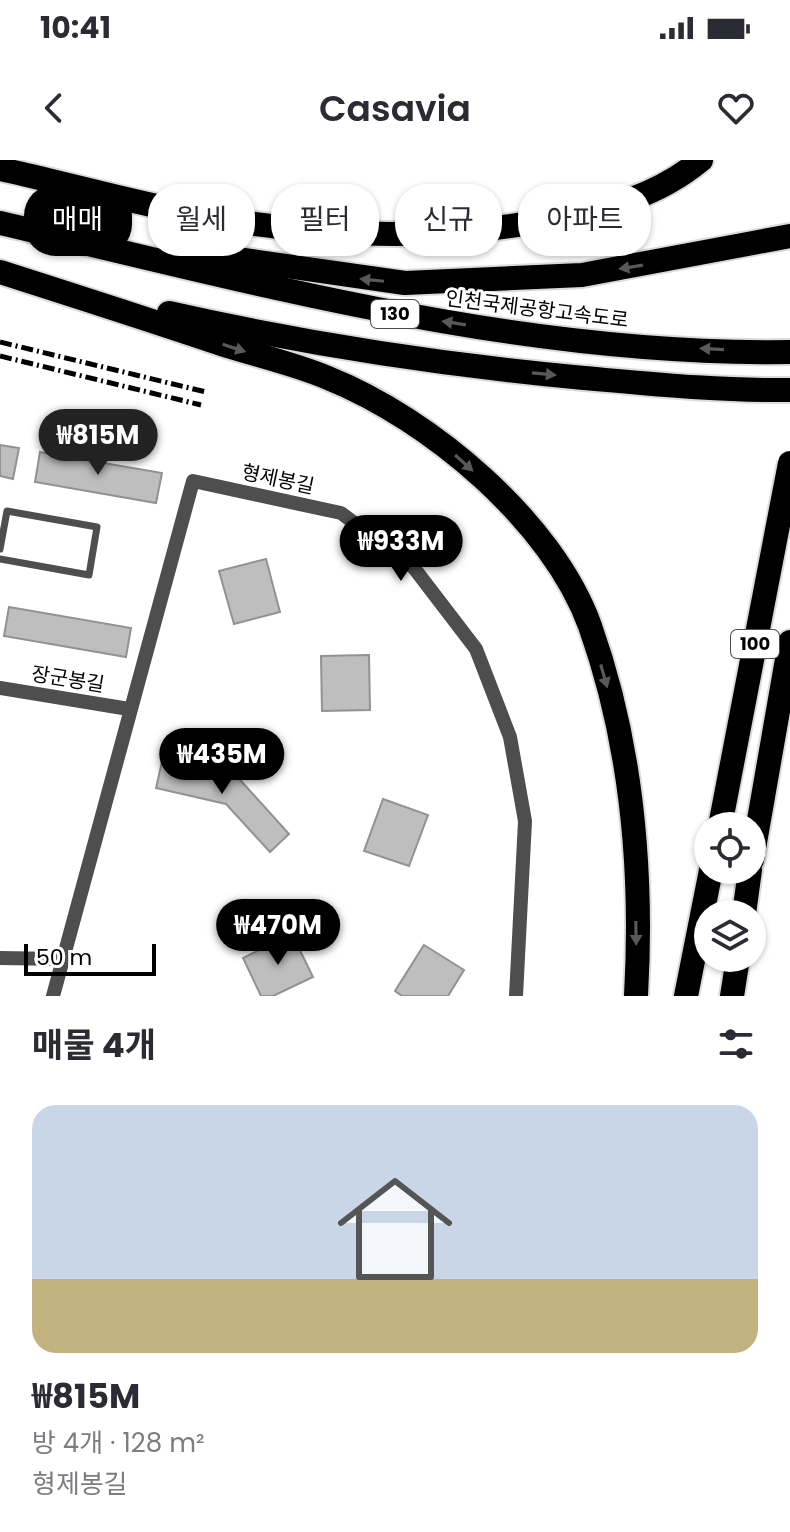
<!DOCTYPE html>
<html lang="ko">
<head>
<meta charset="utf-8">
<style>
	:root { --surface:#fff; --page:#f2f2f3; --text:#2b2b33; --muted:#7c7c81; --accent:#000 }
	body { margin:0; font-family:Poppins,"Noto Sans KR",sans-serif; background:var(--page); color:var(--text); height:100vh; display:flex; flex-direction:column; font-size:30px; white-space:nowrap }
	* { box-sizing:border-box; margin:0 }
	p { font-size:26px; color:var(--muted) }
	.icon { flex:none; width:44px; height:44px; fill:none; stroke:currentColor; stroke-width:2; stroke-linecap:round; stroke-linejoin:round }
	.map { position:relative; height:836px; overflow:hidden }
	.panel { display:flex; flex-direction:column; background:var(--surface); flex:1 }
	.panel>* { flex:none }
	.top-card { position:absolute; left:24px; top:24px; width:742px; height:72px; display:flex; gap:16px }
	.fabs { position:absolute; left:694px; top:652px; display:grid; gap:16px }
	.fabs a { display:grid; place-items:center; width:72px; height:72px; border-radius:50%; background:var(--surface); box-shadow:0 2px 6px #0004; font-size:40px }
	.scale { position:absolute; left:24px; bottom:20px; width:132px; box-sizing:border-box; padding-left:8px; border:4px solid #000; border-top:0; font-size:22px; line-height:28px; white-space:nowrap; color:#000; -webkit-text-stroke:6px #fff; paint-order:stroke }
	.price { position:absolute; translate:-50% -68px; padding:0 18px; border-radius:28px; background:var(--accent); color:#fff; font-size:26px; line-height:52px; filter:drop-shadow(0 2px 4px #0008) }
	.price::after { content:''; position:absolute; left:50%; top:48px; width:24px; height:18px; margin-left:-12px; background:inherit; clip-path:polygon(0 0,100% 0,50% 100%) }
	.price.on { background:#222; color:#fff }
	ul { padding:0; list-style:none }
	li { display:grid; align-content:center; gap:16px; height:424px; padding:0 32px }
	li span { display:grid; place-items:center; height:248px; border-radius:24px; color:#555 }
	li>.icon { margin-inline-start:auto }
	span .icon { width:144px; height:144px; fill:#fffc; stroke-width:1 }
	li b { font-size:34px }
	h2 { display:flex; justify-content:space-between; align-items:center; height:96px; padding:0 32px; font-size:34px }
	.pill { padding:0 28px; border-radius:32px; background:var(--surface); box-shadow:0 2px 6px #0004; font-size:28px; line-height:72px }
	.pill.on { background:var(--accent); color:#fff }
	.status { display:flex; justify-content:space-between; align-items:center; height:56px; padding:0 40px; background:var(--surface); direction:ltr }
	.status svg { height:22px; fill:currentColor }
	header { display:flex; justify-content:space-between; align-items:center; height:104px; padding:0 32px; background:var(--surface); font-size:36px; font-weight:600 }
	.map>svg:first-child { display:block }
	.building { fill:#bebebe; stroke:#929292; stroke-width:2 }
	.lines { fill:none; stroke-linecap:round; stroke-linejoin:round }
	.highway-casing { stroke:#dbdbdb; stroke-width:28 }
	.lane { stroke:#4e4e4e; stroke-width:7 }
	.street { stroke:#4e4e4e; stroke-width:14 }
	.highway { stroke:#000; stroke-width:24 }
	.rail { stroke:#000; stroke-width:5; stroke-dasharray:12 4 2 4; stroke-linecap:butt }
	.highway-bridge-casing { stroke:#dbdbdb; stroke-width:28; stroke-linecap:butt }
	.highway-bridge { stroke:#000; stroke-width:24 }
	.oneway { fill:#595959 }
	.labels { text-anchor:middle; stroke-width:6; stroke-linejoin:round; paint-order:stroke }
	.shield { fill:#fff; stroke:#4c4c4c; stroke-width:2 }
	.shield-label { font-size:18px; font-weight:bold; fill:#000 }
	.street-label { font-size:20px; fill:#000; stroke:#fff }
</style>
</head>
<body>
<div class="status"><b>10:41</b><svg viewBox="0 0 49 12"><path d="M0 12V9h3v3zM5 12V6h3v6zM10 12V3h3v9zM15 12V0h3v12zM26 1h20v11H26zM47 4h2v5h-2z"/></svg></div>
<header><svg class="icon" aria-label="back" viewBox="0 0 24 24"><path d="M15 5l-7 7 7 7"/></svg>Casavia<svg class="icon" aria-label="heart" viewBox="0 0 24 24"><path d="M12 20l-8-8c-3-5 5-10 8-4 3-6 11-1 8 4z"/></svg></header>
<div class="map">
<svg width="790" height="836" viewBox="0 0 790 836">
	<rect width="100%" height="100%" fill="#fff"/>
	<g class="building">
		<path d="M0,285l19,3 -6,31 -13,-3z"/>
		<path d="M40,292l122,21 -6,30 -121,-21z"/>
		<path d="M266,399l14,53 -46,12 -15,-53z"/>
		<path d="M9,447l122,21 -5,29 -122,-21z"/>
		<path d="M369,495l1,55 -48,1 -1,-55z"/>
		<path d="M163,597l70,15 56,62 -19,18 -44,-48 -70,-16z"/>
		<path d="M383,639l45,16 -19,51 -45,-15z"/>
		<path d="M292,774l21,43 -40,19h-12l-18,-38z"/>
		<path d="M424,785l40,25 -16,26h-46l-7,-5z"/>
	</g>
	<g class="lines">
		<defs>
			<g id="highway">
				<path d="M0,9c65,14 130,33 195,45 120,23 242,29 362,4 54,-11 99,-21 144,-58"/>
				<path d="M0,63c260,61 521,133 790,129"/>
				<path d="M181,91l224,32 177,-8 208,-39"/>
				<path d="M0,112c75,24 150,48 224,73 35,11 71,19 104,33 102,41 224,143 262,248 42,118 53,246 46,370"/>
				<path d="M169,153c137,31 275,52 415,65 68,6 137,13 206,12"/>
				<path d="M752,700l38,-218"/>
				<path d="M744,754l6,-44"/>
				<path d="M686,836l25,-126"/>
				<path d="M732,836l6,-38"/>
			</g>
		</defs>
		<use href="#highway" class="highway-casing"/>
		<path class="lane" d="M0,389l7,-38 90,16 -8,48 -89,-16"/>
		<g class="street">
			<path d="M0,528l129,21"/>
			<path d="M0,798l62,1"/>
			<path d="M53,836l140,-515 148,32 73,55 62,81 34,88 15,84 -9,175"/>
		</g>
		<use href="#highway" class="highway"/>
		<g class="rail">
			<path d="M0,182l206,50"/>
			<path d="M0,196l201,49"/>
		</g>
		<defs>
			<path id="highway-bridge" d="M720,666l70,-363"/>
		</defs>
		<use href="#highway-bridge" class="highway-bridge-casing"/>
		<use href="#highway-bridge" class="highway-bridge"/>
	</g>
	<defs><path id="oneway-solid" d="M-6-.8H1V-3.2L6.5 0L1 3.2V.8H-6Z" transform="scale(2)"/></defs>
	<g class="oneway">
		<use href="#oneway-solid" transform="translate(631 107) rotate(171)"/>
		<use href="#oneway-solid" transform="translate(372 120) rotate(-174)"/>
		<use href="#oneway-solid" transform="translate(454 163) rotate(-171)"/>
		<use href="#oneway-solid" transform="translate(234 188) rotate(18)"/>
		<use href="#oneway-solid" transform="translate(712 189) rotate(-177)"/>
		<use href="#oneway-solid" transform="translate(544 214) rotate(5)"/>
		<use href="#oneway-solid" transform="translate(464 303) rotate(42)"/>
		<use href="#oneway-solid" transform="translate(604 516) rotate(74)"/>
		<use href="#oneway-solid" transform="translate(636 773) rotate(89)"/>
	</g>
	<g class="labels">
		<g class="shield">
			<rect x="371" y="140" width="48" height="28" rx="6"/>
			<rect x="731" y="470" width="48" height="28" rx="6"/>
		</g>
		<g class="shield-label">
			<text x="395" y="160">130</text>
			<text x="755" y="490">100</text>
		</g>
		<g class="street-label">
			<text transform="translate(537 149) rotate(7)" y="7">인천국제공항고속도로</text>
			<text transform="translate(278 319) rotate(12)" y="7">형제봉길</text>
			<text transform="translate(68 519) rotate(9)" y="7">장군봉길</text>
		</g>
	</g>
</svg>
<div class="fabs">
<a><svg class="icon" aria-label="locate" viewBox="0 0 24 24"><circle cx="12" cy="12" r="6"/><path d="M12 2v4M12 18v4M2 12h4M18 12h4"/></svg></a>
<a><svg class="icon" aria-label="layers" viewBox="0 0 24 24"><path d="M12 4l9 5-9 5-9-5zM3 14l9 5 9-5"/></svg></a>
</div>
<div class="scale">50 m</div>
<b class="price on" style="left:98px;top:317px">₩815M</b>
<b class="price" style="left:401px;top:423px">₩933M</b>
<b class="price" style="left:222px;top:636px">₩435M</b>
<b class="price" style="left:278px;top:807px">₩470M</b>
<div class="top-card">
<a class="pill on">매매</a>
<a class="pill">월세</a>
<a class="pill">필터</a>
<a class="pill">신규</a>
<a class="pill">아파트</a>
</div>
</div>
<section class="panel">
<h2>매물 4개<svg class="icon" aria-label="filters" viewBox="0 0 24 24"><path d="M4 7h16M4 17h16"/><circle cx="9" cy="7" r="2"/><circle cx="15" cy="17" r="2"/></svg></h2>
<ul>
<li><span style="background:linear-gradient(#c9d6e8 70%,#c2b280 0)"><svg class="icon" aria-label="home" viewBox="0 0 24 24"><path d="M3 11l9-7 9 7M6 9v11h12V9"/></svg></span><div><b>₩815M</b><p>방 4개 · 128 m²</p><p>형제봉길</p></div></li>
</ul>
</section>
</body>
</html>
